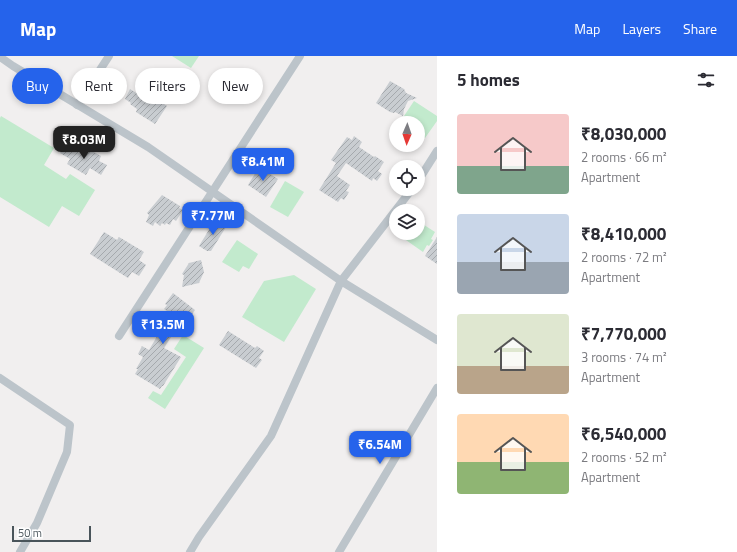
<!DOCTYPE html>
<html lang="en">
<head>
<meta charset="utf-8">
<style>
	:root { --surface:#fff; --page:#f2f2f3; --text:#2b2b33; --muted:#7c7c81; --accent:#2563eb }
	body { margin:0; font-family:"Titillium Web",sans-serif; background:var(--page); color:var(--text); height:100vh; display:flex; flex-direction:column; font-size:15px; white-space:nowrap }
	* { box-sizing:border-box; margin:0 }
	p { font-size:13px; color:var(--muted) }
	.icon { flex:none; width:22px; height:22px; fill:none; stroke:currentColor; stroke-width:2; stroke-linecap:round; stroke-linejoin:round }
	.map { position:relative; flex:1; overflow:hidden }
	.details { display:flex; flex-direction:column; background:var(--surface); width:300px }
	.details>* { flex:none }
	.top-card { position:absolute; left:12px; top:12px; width:365px; height:36px; display:flex; gap:8px }
	.needle { width:26px; rotate:182deg }
	.controls { position:absolute; left:389px; top:60px; display:grid; gap:8px }
	.controls a { display:grid; place-items:center; width:36px; height:36px; border-radius:50%; background:var(--surface); box-shadow:0 2px 6px #0003; font-size:20px }
	.scale { position:absolute; left:12px; bottom:10px; width:79px; box-sizing:border-box; padding-left:4px; border:2px solid #49545a; border-top:0; font-size:11px; line-height:14px; white-space:nowrap; color:#49545a; -webkit-text-stroke:3px #fff; paint-order:stroke }
	.price { position:absolute; translate:-50% -34px; padding:0 9px; border-radius:8px; background:var(--accent); color:#fff; font-size:13px; line-height:26px; filter:drop-shadow(0 1px 2px #0008) }
	.price::after { content:''; position:absolute; left:50%; top:24px; width:12px; height:9px; margin-left:-6px; background:inherit; clip-path:polygon(0 0,100% 0,50% 100%) }
	.price.selected { background:#222; color:#fff }
	ul { padding:0; list-style:none }
	li { display:flex; align-items:center; gap:12px; height:100px; padding:0 20px }
	li span { display:grid; place-items:center; flex:none; width:112px; height:80px; border-radius:4px; color:#555 }
	li>.icon { margin-inline-start:auto }
	span .icon { width:48px; height:48px; fill:#fffc; stroke-width:1 }
	li b { font-size:17px }
	h2 { display:flex; justify-content:space-between; align-items:center; height:48px; padding:0 20px; font-size:17px }
	.pill { padding:0 14px; border-radius:18px; background:var(--surface); box-shadow:0 2px 6px #0003; font-size:14px; line-height:36px }
	.pill.selected { background:var(--accent); color:#fff }
	header { display:flex; align-items:center; gap:24px; box-sizing:border-box; height:56px; padding:0 20px; background:var(--accent); color:#fff }
	header strong { font-size:19px }
	nav { display:flex; gap:22px; margin-inline-start:auto; font-size:14px }
	main { display:flex; flex:1; min-height:0 }
	.map>svg:first-child { display:block }
	.green { fill:#c2eacd }
	.building { fill:url(#building-hatch) }
	.lines { fill:none; stroke-linecap:round; stroke-linejoin:round }
	.street { stroke:#bcc4ca; stroke-width:8 }
</style>
</head>
<body>
<header>
<strong>Map</strong>
<nav><a>Map</a><a>Layers</a><a>Share</a></nav>
</header>
<main>
<div class="map">
<svg width="437" height="496" viewBox="0 0 437 496">
	<defs>
		<pattern id="building-hatch" width="6" height="6" patternUnits="userSpaceOnUse"><rect width="6" height="6" fill="#c9cdd1"/><path d="M-1 1l2-2M0 6l6-6M5 7l2-2" fill="none" stroke="#a5a9ad"/></pattern>
	</defs>
	<rect width="100%" height="100%" fill="#f1efef"/>
	<g class="green">
		<path d="M172,0h27l-8,12z"/>
		<path d="M414,45l23,15v5l-12,17 -7,-5v-10h-16l-2,-1z"/>
		<path d="M1,60l53,32 -10,17 22,14 4,-5 25,16 -16,26 -17,-10 -13,21 -49,-30v-79z"/>
		<path d="M285,125l19,11 -16,25 -18,-10z"/>
		<path d="M418,165l17,11 -4,7 2,1 -4,6 -2,-1 -4,7 -20,-14 3,-5h12z"/>
		<path d="M237,184l21,14 -9,15 -6,-3 -4,6 -17,-10z"/>
		<path d="M294,219l22,14 -32,53 -42,-25 22,-36z"/>
		<path d="M183,279l21,13 -39,61 -17,-11 5,-7 8,4 25,-38 -12,-8z"/>
	</g>
	<g class="building">
		<path d="M390,25l14,8 2,4 11,5 -9,3 -4,8 -1,7 -8,-4 -1,1 -4,-1 -14,-9z"/>
		<path d="M130,33l22,14 3,-5 12,8 -12,18 -19,-12 1,-3 -7,-5 1,-1 -6,-4z"/>
		<path d="M354,80l8,6 -3,5 15,10 1,-1 9,6 -6,9 4,3 -5,7 -4,-3 -1,3 -26,-18 -9,13 13,9 -4,6 3,1 -5,8 -3,-2 -3,4 -19,-12 17,-27 -5,-3 16,-23 5,3z"/>
		<path d="M66,88l15,10 4,-7 16,9 -2,5 8,4 -6,10 -11,-7 -4,7 -19,-11 3,-5 -10,-6z"/>
		<path d="M259,111l19,12 -12,18 -18,-12z"/>
		<path d="M162,139l18,11 -1,2 4,2 -7,11 -3,-2 -3,6 -4,-2 -1,2 -3,-2 -2,3 -5,-4 -2,4 -7,-4 3,-7 -2,-2z"/>
		<path d="M215,164l11,7 -15,24h-4l-8,-5z"/>
		<path d="M104,176l13,8 2,-3 25,15 -5,8 7,5 -7,11 -7,-4 -4,6 -38,-24z"/>
		<path d="M437,181v27l-12,-8z"/>
		<path d="M201,204l3,12 -5,11 -17,4 2,-12 -2,-1 7,-11z"/>
		<path d="M173,237l22,17 -6,8 -3,-1 -1,2 -2,-1 -12,15 2,1 -9,14 17,9 -18,29h-1l-2,3 -25,-15 3,-5h-2l7,-12 -5,-3 4,-8 7,4 10,-17 -3,-2 10,-15 -2,-1 3,-4 -3,-2 3,-4 -2,-1z"/>
		<path d="M228,275l27,17 2,-2 7,5 -5,7 3,2 -6,8 -37,-23z"/>
	</g>
	<g class="lines">
		<g class="street">
			<path d="M0,1l13,9 135,81 193,134 96,59"/>
			<path d="M77,49l32,-49"/>
			<path d="M418,125l19,-30"/>
			<path d="M119,280l181,-280"/>
			<path d="M0,322l70,47 -3,27 -30,71 -17,29"/>
			<path d="M190,496l9,-15 72,-101 70,-155 71,-92"/>
			<path d="M339,496l98,-164"/>
		</g>
	</g>
</svg>
<div class="controls">
<a><svg class="needle" viewBox="-14 -14 28 28"><path d="M0-13l5 13h-10z" fill="#e53935"/><path d="M0 13l5-13h-10z" fill="#7c7c81"/></svg></a>
<a><svg class="icon" aria-label="locate" viewBox="0 0 24 24"><circle cx="12" cy="12" r="6"/><path d="M12 2v4M12 18v4M2 12h4M18 12h4"/></svg></a>
<a><svg class="icon" aria-label="layers" viewBox="0 0 24 24"><path d="M12 4l9 5-9 5-9-5zM3 14l9 5 9-5"/></svg></a>
</div>
<div class="scale">50 m</div>
<b class="price selected" style="left:84px;top:104px">₹8.03M</b>
<b class="price" style="left:263px;top:126px">₹8.41M</b>
<b class="price" style="left:213px;top:180px">₹7.77M</b>
<b class="price" style="left:163px;top:289px">₹13.5M</b>
<b class="price" style="left:380px;top:409px">₹6.54M</b>
<div class="top-card">
<a class="pill selected">Buy</a>
<a class="pill">Rent</a>
<a class="pill">Filters</a>
<a class="pill">New</a>
</div>
</div>
<section class="details">
<h2>5 homes<svg class="icon" aria-label="filters" viewBox="0 0 24 24"><path d="M4 7h16M4 17h16"/><circle cx="9" cy="7" r="2"/><circle cx="15" cy="17" r="2"/></svg></h2>
<ul>
<li><span style="background:linear-gradient(#f6c9c9 65%,#7fa58c 0)"><svg class="icon" aria-label="home" viewBox="0 0 24 24"><path d="M3 11l9-7 9 7M6 9v11h12V9"/></svg></span><div><b>₹8,030,000</b><p>2 rooms · 66 m²</p><p>Apartment</p></div></li>
<li><span style="background:linear-gradient(#c9d6e8 60%,#9aa5b1 0)"><svg class="icon" aria-label="home" viewBox="0 0 24 24"><path d="M3 11l9-7 9 7M6 9v11h12V9"/></svg></span><div><b>₹8,410,000</b><p>2 rooms · 72 m²</p><p>Apartment</p></div></li>
<li><span style="background:linear-gradient(#dfe7d0 65%,#b9a48a 0)"><svg class="icon" aria-label="home" viewBox="0 0 24 24"><path d="M3 11l9-7 9 7M6 9v11h12V9"/></svg></span><div><b>₹7,770,000</b><p>3 rooms · 74 m²</p><p>Apartment</p></div></li>
<li><span style="background:linear-gradient(#ffd9b3 60%,#8fb573 0)"><svg class="icon" aria-label="home" viewBox="0 0 24 24"><path d="M3 11l9-7 9 7M6 9v11h12V9"/></svg></span><div><b>₹6,540,000</b><p>2 rooms · 52 m²</p><p>Apartment</p></div></li>
</ul>
</section>
</main>
</body>
</html>
